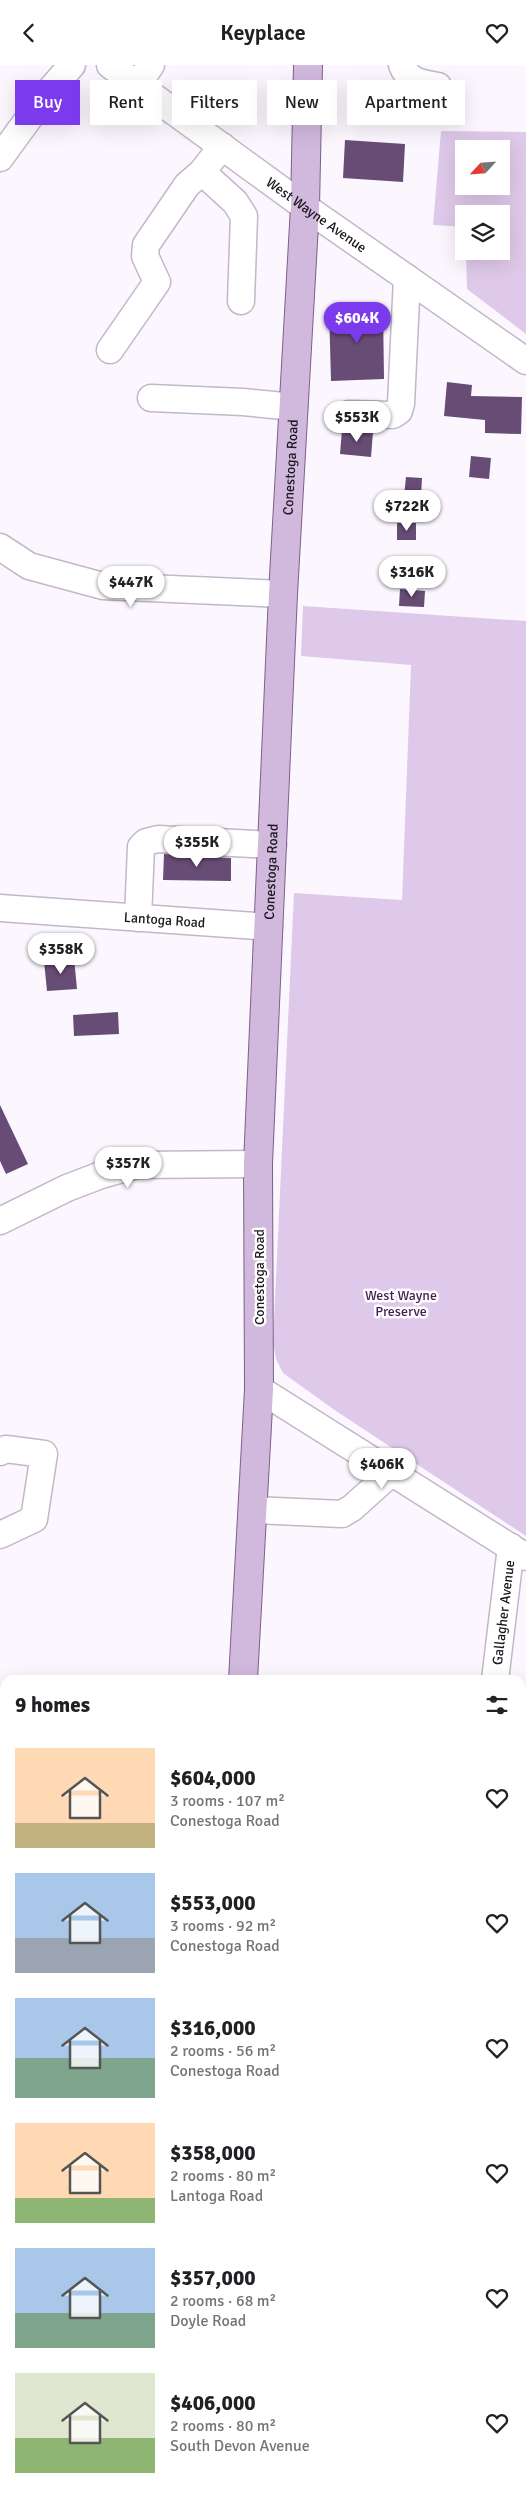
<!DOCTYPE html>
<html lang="en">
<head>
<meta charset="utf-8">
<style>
	:root { --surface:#fff; --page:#f2f2f2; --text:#202124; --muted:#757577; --accent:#7c3aed }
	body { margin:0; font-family:Signika,sans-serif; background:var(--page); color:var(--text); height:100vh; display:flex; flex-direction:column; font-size:19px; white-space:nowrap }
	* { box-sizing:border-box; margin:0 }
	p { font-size:16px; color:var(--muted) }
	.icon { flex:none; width:28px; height:28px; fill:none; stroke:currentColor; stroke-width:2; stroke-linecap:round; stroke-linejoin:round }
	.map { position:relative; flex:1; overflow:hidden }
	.side { position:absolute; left:0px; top:1610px; width:526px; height:821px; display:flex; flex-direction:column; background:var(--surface); border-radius:15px 15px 0 0; box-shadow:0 5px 20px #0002 }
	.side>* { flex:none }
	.guide { position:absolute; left:15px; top:15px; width:496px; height:45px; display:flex; gap:10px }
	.needle { width:32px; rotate:244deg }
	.buttons { position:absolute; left:455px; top:75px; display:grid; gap:10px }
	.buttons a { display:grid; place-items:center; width:55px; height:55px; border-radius:0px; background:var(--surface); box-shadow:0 5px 20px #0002; font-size:25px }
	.price { position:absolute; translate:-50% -42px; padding:0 11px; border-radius:18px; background:#fff; color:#222; font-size:16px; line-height:32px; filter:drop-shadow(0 1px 2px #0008) }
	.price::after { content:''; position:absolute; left:50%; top:30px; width:15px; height:11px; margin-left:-8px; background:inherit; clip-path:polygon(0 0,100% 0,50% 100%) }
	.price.on { background:var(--accent); color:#fff }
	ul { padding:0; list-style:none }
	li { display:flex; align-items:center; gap:15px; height:125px; padding:0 15px }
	li span { display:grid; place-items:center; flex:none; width:140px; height:100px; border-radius:0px; color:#555 }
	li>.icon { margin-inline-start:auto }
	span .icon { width:60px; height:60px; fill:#fffc; stroke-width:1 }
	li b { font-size:21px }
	h2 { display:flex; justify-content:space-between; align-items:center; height:60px; padding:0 15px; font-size:21px }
	.chip { padding:0 18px; border-radius:0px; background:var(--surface); box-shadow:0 5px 20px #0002; font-size:18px; line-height:45px }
	.chip.on { background:var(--accent); color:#fff }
	header { display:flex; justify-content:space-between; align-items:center; height:65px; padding:0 15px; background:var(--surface); font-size:22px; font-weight:600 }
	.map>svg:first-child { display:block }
	.green { fill:#dfc9ea; fill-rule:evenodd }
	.building { fill:#674c75 }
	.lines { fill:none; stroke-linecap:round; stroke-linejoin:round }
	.minor-casing { stroke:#c3b7c9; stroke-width:29 }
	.major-casing { stroke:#7d608c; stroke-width:30 }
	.highway-casing { stroke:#7d608c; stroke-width:30 }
	.path { stroke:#9e99a0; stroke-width:3; stroke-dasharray:2.5 2.5; stroke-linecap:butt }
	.minor { stroke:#fff; stroke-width:26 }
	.major { stroke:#d1b8dd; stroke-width:28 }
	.highway { stroke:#b288c7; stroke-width:28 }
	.labels { text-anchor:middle; stroke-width:5; stroke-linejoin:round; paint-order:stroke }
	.street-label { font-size:14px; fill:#1a161d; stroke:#fff }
	.park-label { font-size:14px; fill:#451e56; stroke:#fff }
</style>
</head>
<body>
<header><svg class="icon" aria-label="back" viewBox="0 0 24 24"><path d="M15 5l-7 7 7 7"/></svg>Keyplace<svg class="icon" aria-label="heart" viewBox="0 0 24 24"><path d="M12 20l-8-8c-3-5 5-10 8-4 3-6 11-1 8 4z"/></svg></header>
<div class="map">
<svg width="526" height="2431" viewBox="0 0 526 2431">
	<rect width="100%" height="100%" fill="#fcf7fe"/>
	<g class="green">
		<path d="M441,66l85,1v202l-59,-45 -1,-38h35v-37h-37v13l-31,-2zM464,84h37v37h-37z"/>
		<path d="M303,541l223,15v915l-190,-125 -53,-38 -7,-14 -3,-17 21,-449 108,7 9,-235 -110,-9z"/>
	</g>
	<g class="building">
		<path d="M345,75l60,4 -2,38 -60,-4z"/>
		<path d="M383,242l1,72 -53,2 -2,-73z"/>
		<path d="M447,317l25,3 -1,11 51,1 -1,37 -36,-1v-13l-41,-4z"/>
		<path d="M342,365l31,2 -2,25 -31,-3z"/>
		<path d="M471,391l20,2 -2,21 -20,-2z"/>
		<path d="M406,412l16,1 -1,19 -17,-1z"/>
		<rect x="397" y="458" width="19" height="17"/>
		<path d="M400,524l25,2 -1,16 -25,-1z"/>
		<path d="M164,789l67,4v23l-68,-1z"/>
		<path d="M74,893l3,31 -30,2 -3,-30z"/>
		<path d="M118,947l1,22 -45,2 -1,-21z"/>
		<path d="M0,1040l28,59 -22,10 -6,-13z"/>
	</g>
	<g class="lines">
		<defs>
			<g id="minor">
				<path id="s1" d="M110,0l195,142 221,154"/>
				<path d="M402,0c6,17 20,18 36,21"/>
				<path d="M137,20l14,-20"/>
				<path d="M0,93l45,-62 27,-31"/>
				<path d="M202,107l33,30 9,14 -3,85"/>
				<path d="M110,285l47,-68 -12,-26 1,-11 41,-60 15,-13 20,-26"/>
				<path d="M151,333l92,4 51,5"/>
				<path d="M349,349l44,1 6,-4 2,-7 6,-126"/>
				<path d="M0,482l29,19 74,20 180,8"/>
				<path id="s2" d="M0,843l269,19"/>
				<path d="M138,853l3,-71 5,-5 12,-3 115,6"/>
				<path d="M0,1156l67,-33 34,-13 36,-10 121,-1"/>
				<path d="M259,1324l267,168"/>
				<path d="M0,1387l6,-3 38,5 -10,65 -34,16"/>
				<path d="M253,1445l89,4 10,-6 40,-36"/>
				<path id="s3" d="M495,1615l16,-133"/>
				<path d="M0,1768l5,-1"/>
				<path d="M0,1947l5,7"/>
				<path d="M0,2240l5,-5"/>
				<path d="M227,2426l1,5"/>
				<path d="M307,2431l6,-5"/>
				<path d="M407,2431l1,-5"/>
			</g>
			<g id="major">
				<path id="s4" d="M243,1615l16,-291 -1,-225 25,-570 22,-387 3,-142"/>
			</g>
			<g id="highway">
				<path d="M0,1842l5,14"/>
				<path d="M111,2426l1,5"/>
			</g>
		</defs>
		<use href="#minor" class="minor-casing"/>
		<use href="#major" class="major-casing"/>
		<use href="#highway" class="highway-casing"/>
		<g class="path">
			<path d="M521,1835l5,-32"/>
			<path d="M446,2431l1,-5"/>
		</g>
		<use href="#minor" class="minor"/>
		<use href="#major" class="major"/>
		<use href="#highway" class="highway"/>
	</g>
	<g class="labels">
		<g class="street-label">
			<text dy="5" stroke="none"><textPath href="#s1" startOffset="255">West Wayne Avenue</textPath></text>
			<text dy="5" stroke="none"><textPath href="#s4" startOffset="1214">Conestoga Road</textPath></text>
			<text dy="5" stroke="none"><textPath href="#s4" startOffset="809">Conestoga Road</textPath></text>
			<text dy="5" stroke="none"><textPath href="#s2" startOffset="165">Lantoga Road</textPath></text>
			<text transform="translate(259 1212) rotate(-90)" y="5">Conestoga Road</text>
			<text dy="5" stroke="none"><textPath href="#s3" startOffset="68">Gallagher Avenue</textPath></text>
		</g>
		<g class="park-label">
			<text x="401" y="1235">West Wayne<tspan x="401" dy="16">Preserve</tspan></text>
		</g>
	</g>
</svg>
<div class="buttons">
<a><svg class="needle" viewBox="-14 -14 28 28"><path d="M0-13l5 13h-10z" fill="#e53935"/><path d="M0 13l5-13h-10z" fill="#757577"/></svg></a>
<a><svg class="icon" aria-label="layers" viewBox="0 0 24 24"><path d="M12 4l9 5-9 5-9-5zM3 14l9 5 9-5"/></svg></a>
</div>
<b class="price on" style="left:357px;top:279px">$604K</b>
<b class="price" style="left:357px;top:378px">$553K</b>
<b class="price" style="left:407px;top:467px">$722K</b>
<b class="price" style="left:412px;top:533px">$316K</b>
<b class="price" style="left:131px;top:543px">$447K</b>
<b class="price" style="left:197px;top:803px">$355K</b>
<b class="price" style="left:61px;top:910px">$358K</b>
<b class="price" style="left:128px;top:1124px">$357K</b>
<b class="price" style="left:382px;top:1425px">$406K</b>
<div class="guide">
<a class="chip on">Buy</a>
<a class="chip">Rent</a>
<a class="chip">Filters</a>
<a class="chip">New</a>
<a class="chip">Apartment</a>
</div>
<section class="side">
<h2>9 homes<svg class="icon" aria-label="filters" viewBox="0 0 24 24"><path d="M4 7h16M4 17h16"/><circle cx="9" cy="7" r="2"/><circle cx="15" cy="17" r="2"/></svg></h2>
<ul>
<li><span style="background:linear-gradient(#ffd9b3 75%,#c2b280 0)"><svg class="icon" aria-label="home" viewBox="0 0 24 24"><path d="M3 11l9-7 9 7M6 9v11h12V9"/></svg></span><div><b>$604,000</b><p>3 rooms · 107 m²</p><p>Conestoga Road</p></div><svg class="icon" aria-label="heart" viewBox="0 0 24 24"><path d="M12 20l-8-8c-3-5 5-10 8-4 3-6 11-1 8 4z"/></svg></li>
<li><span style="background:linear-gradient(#a9c7e8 65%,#9aa5b1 0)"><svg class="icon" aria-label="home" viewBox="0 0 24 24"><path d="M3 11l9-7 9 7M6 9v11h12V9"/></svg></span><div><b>$553,000</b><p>3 rooms · 92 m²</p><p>Conestoga Road</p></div><svg class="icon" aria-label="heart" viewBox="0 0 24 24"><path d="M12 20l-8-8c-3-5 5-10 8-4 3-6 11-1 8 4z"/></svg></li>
<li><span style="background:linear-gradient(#a9c7e8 60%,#7fa58c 0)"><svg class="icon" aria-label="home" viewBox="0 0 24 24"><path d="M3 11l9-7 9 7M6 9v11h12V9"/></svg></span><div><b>$316,000</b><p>2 rooms · 56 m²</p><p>Conestoga Road</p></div><svg class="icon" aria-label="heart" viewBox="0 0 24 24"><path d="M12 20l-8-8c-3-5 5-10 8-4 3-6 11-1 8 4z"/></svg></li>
<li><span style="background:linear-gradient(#ffd9b3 75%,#8fb573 0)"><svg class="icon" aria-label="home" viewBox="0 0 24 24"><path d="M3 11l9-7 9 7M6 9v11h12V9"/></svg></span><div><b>$358,000</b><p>2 rooms · 80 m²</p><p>Lantoga Road</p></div><svg class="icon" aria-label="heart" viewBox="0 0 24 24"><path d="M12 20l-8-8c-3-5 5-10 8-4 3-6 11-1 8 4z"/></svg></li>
<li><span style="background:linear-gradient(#a9c7e8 65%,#7fa58c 0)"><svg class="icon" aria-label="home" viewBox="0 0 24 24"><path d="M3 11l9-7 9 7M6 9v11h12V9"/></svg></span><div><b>$357,000</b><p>2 rooms · 68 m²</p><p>Doyle Road</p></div><svg class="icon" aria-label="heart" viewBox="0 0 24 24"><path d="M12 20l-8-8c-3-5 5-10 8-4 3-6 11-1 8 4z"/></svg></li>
<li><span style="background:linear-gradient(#dfe7d0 65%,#8fb573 0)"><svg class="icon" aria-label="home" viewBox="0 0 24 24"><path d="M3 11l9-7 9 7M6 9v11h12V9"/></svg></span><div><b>$406,000</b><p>2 rooms · 80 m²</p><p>South Devon Avenue</p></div><svg class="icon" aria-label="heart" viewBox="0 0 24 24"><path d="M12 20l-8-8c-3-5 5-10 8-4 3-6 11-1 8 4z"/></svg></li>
</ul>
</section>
</div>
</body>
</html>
